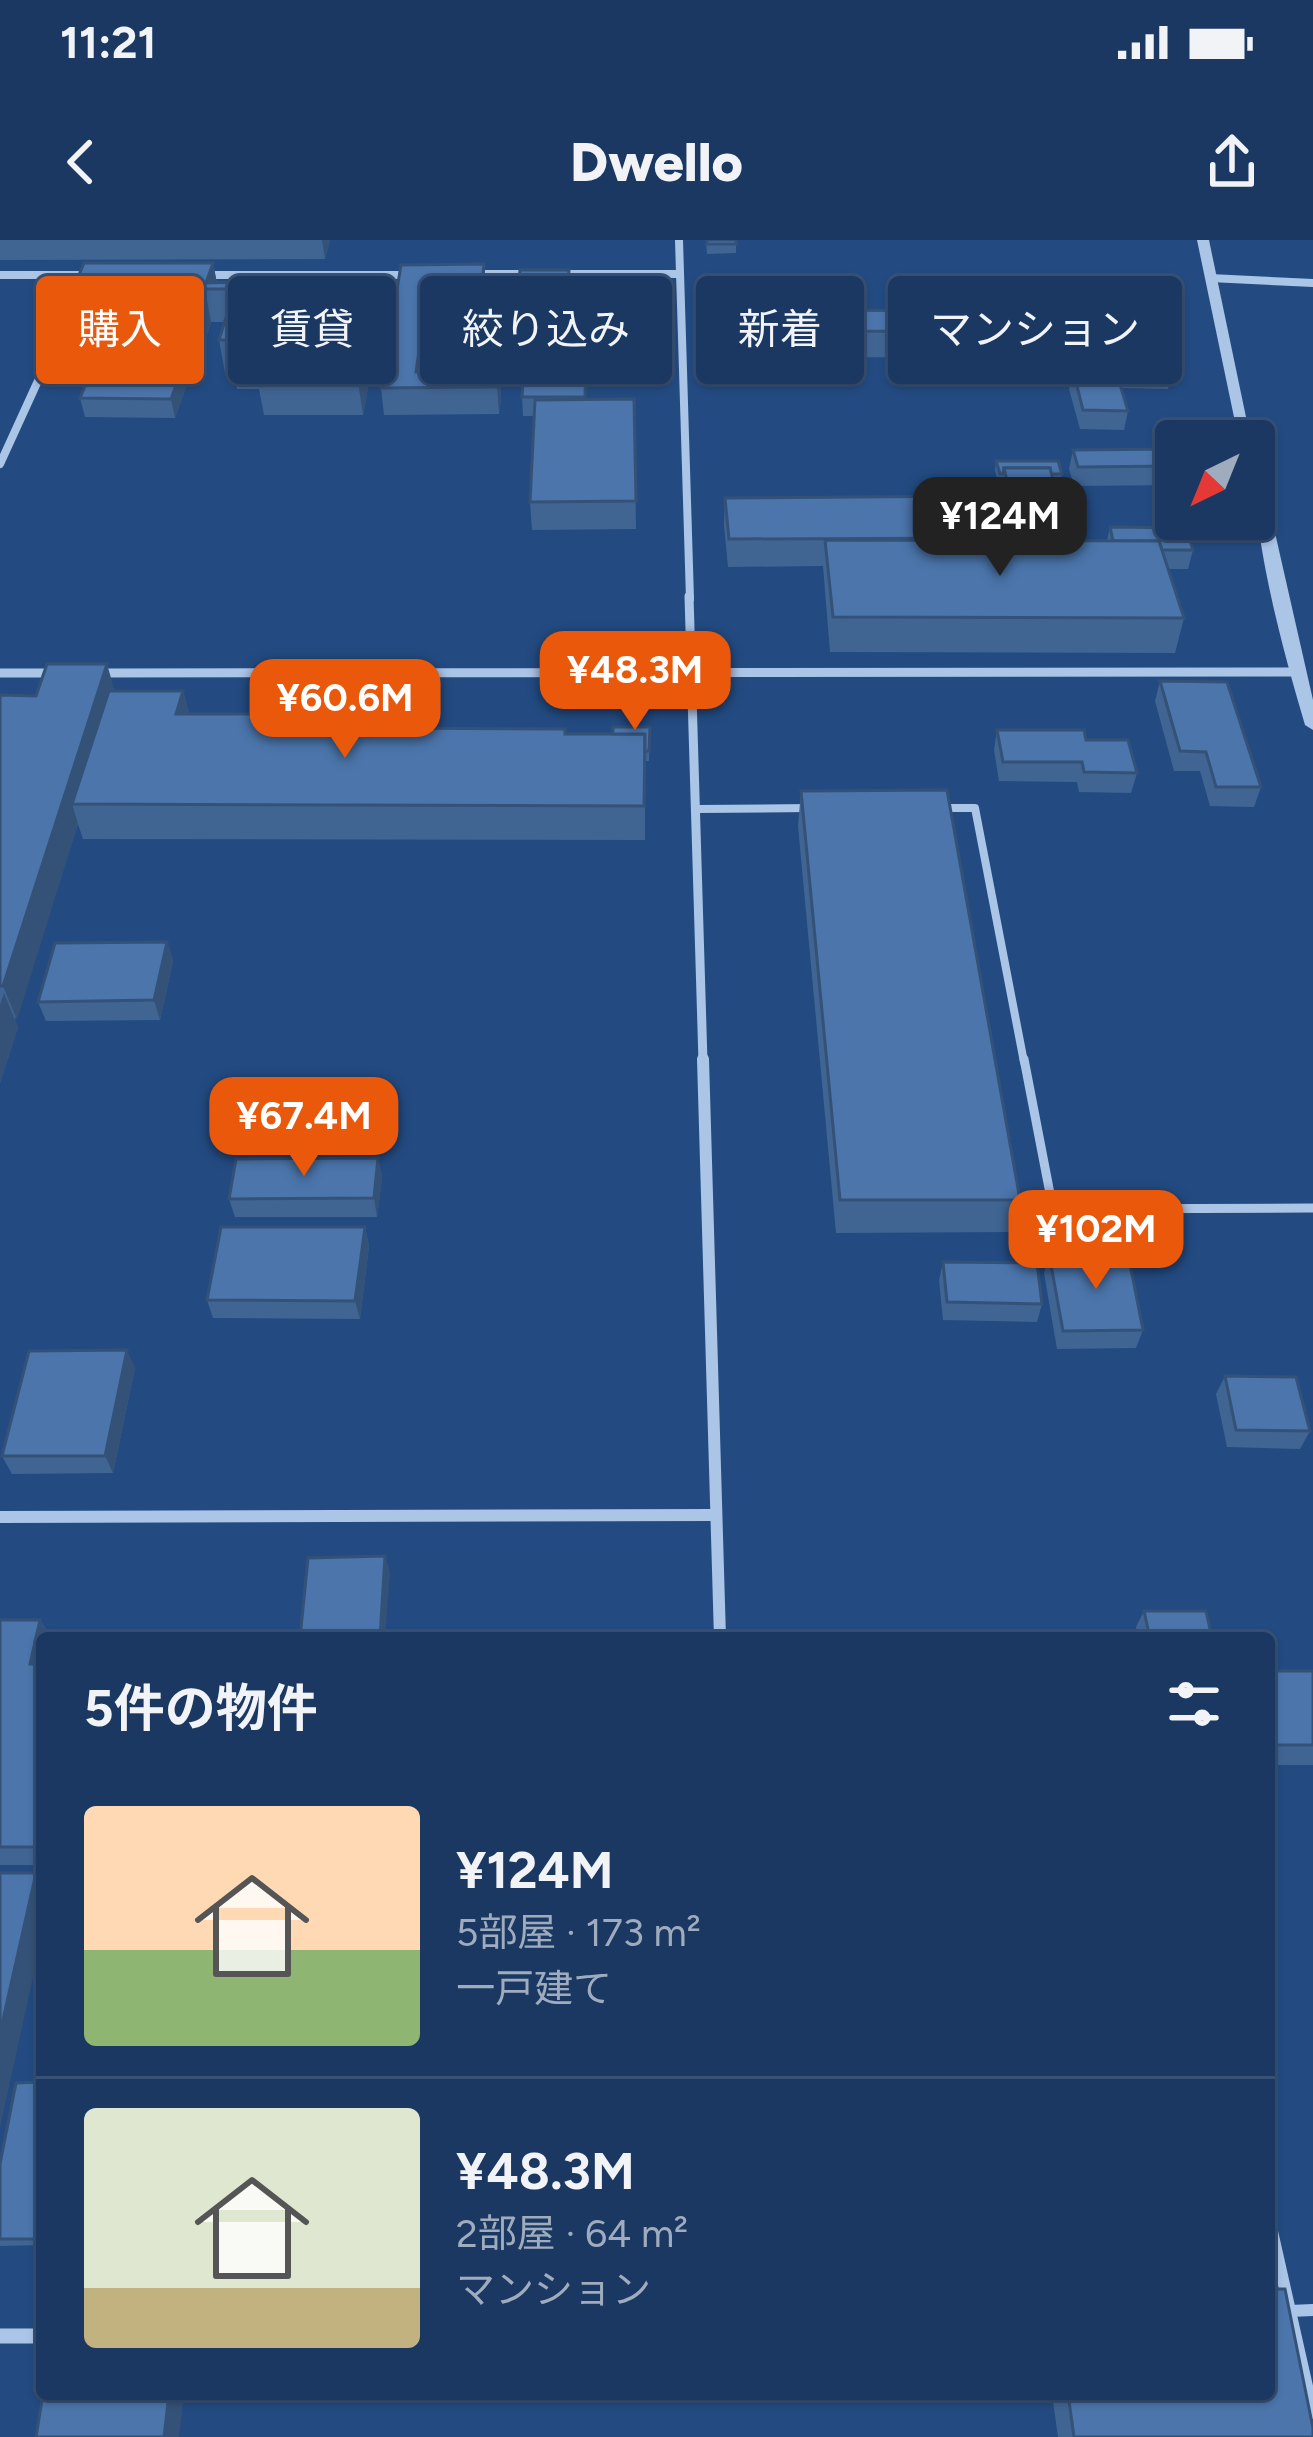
<!DOCTYPE html>
<html lang="ja">
<head>
<meta charset="utf-8">
<style>
	:root { --surface:#1a3862; --page:#27436b; --text:#f1f3f6; --muted:#9facbe; --line:#385277; --accent:#ea580c }
	body { margin:0; font-family:Figtree,"Noto Sans JP",sans-serif; background:var(--page); color:var(--text); height:100vh; display:flex; flex-direction:column; font-size:45px; white-space:nowrap }
	* { box-sizing:border-box; margin:0 }
	p { font-size:39px; color:var(--muted) }
	.icon { flex:none; width:66px; height:66px; fill:none; stroke:currentColor; stroke-width:2; stroke-linecap:round; stroke-linejoin:round }
	.map { position:relative; flex:1; overflow:hidden }
	.drawer { position:absolute; left:36px; top:1392px; width:1239px; height:768px; display:flex; flex-direction:column; background:var(--surface); border-radius:12px; box-shadow:0 3px 9px #0004,0 0 0 3px var(--line) }
	.drawer>* { flex:none }
	.guide { position:absolute; left:36px; top:36px; width:1242px; height:108px; display:flex; gap:24px }
	.needle { width:78px; rotate:223deg }
	.buttons { position:absolute; left:1155px; top:180px; display:grid; gap:24px }
	.buttons a { display:grid; place-items:center; width:120px; height:120px; border-radius:12px; background:var(--surface); box-shadow:0 3px 9px #0004,0 0 0 3px var(--line); font-size:60px }
	.price { position:absolute; translate:-50% -102px; padding:0 27px; border-radius:24px; background:var(--accent); color:#fff; font-size:39px; line-height:78px; filter:drop-shadow(0 3px 6px #0008) }
	.price::after { content:''; position:absolute; left:50%; top:72px; width:36px; height:27px; margin-left:-18px; background:inherit; clip-path:polygon(0 0,100% 0,50% 100%) }
	.price.active { background:#222; color:#fff }
	ul { padding:0; list-style:none }
	li { display:flex; align-items:center; gap:36px; height:300px; padding:0 48px }
	li+li { border-top:3px solid var(--line) }
	li span { display:grid; place-items:center; flex:none; width:336px; height:240px; border-radius:12px; color:#555 }
	li>.icon { margin-inline-start:auto }
	span .icon { width:144px; height:144px; fill:#fffc; stroke-width:1 }
	li b { font-size:51px }
	h2 { display:flex; justify-content:space-between; align-items:center; height:144px; padding:0 48px; font-size:51px }
	.chip { padding:0 42px; border-radius:12px; background:var(--surface); box-shadow:0 3px 9px #0004,0 0 0 3px var(--line); font-size:42px; line-height:108px }
	.chip.active { background:var(--accent); color:#fff }
	.status { display:flex; justify-content:space-between; align-items:center; height:84px; padding:0 60px; background:var(--surface); direction:ltr }
	.status svg { height:33px; fill:currentColor }
	header { display:flex; justify-content:space-between; align-items:center; height:156px; padding:0 48px; background:var(--surface); font-size:54px; font-weight:800 }
	.map>svg:first-child { display:block }
	.lines { fill:none; stroke-linecap:round; stroke-linejoin:round }
	.service-far2 { stroke:#abc5e7; stroke-width:8 }
	.service-far1 { stroke:#abc5e7; stroke-width:9 }
	.service { stroke:#abc5e7; stroke-width:12 }
	.minor-far3 { stroke:#abc5e7; stroke-width:8 }
	.minor-far2 { stroke:#abc5e7; stroke-width:9 }
	.minor-far1 { stroke:#abc5e7; stroke-width:12 }
	.minor { stroke:#abc5e7; stroke-width:15 }
	.tertiary { fill:#abc5e7; fill-rule:evenodd }
	.wall { fill:#406593 }
	.shaded-wall { fill:#345278 }
	.building { fill:#4b75ab; stroke:#345278; stroke-width:3 }
</style>
</head>
<body>
<div class="status"><b>11:21</b><svg viewBox="0 0 49 12"><path d="M0 12V9h3v3zM5 12V6h3v6zM10 12V3h3v9zM15 12V0h3v12zM26 1h20v11H26zM47 4h2v5h-2z"/></svg></div>
<header><svg class="icon" aria-label="back" viewBox="0 0 24 24"><path d="M15 5l-7 7 7 7"/></svg>Dwello<svg class="icon" aria-label="share" viewBox="0 0 24 24"><path d="M12 15V3M7 8l5-5 5 5M5 13v7h14v-7"/></svg></header>
<div class="map">
<svg width="1313" height="2197" viewBox="0 0 1313 2197">
	<rect width="100%" height="100%" fill="#234b82"/>
	<g class="lines">
		<g class="service-far2">
			<path d="M942,568h33l49,254"/>
			<path d="M696,569l115,-1"/>
		</g>
		<path class="service-far1" d="M1024,819l29,150 260,-1"/>
		<g class="service">
			<path d="M1269,1978l44,195"/>
			<path d="M1290,2071l23,-1"/>
		</g>
		<g class="minor-far3">
			<path d="M679,0l11,359"/>
			<path d="M469,34h64"/>
			<path d="M553,34h127"/>
			<path d="M0,35h95"/>
			<path d="M199,35h214"/>
			<path d="M1210,38l103,5"/>
			<path d="M0,224l74,-162"/>
		</g>
		<g class="minor-far2">
			<path d="M689,356l14,466"/>
			<path d="M0,433h59"/>
			<path d="M97,433l1200,-1"/>
		</g>
		<g class="minor-far1">
			<path d="M703,819l17,579"/>
			<path d="M0,1277l716,-2"/>
		</g>
		<path class="minor" d="M0,2096h42"/>
		<g class="tertiary">
			<path d="M1197,0h12l42,201h-12z"/>
			<path d="M1254,227l7,4 52,229v30l-8,-5c-22,-75 -51,-180 -51,-258z"/>
		</g>
	</g>
	<g class="wall">
		<path d="M0,0h330l-5,19 -325,1z"/>
		<path d="M706,0h30v13l-29,1z"/>
		<path d="M213,23l4,20 162,-4 3,32 -19,104h-99l-5,-26h-22l-3,-16h-9l-6,-33 6,-18h-14l-4,13h-8l2,9 -10,28h-4l2,7 -14,39 -90,-1 -5,-19 13,-31 -4,-14 7,-18h-21l-8,-32z"/>
		<path d="M484,24l2,26 -5,52h-54l-4,30 76,-1 2,27 -2,16 -115,1 -3,-27 20,-123z"/>
		<path d="M569,30l1,16 12,1 1,18 -1,12h-14l-2,21h-50l-1,-18z"/>
		<path d="M1011,49l50,43 -4,26 -247,-1 -2,-21 2,-26 180,1 3,-17h17z"/>
		<path d="M1137,59l44,43 -4,19 -104,-1 -5,-19 3,-19 64,1 -2,-6z"/>
		<path d="M586,116v43h48l2,130 -104,1 -2,-28 4,-86h-11l-1,-19 38,-40z"/>
		<path d="M1116,121l54,18 -2,10 -47,-1 7,23 -4,19 -44,-1 -11,-40 4,-19 41,1z"/>
		<path d="M1073,210l103,3v32l-102,1 -5,-17z"/>
		<path d="M996,221l66,13 -2,10h-6l8,31 -4,19h-47l-9,-50h-4l-3,-14z"/>
		<path d="M725,258l274,40 -1,3h109l3,-14 83,23 -5,19h-20l16,49 -9,35 -345,-1 -7,-86 -95,1 -4,-42z"/>
		<path d="M1160,441l101,106 -7,20 -44,-1 -10,-35h-26l-19,-70z"/>
		<path d="M115,451h68l6,23 141,7h61l1,7 221,6 37,-7 -1,34h-4v79l-562,-1 -5,-15 -63,196 3,7 -18,56v-388l36,1z"/>
		<path d="M997,490l89,10 51,33 -6,20 -52,-1 -2,-10 -78,-1 -5,-31z"/>
		<path d="M801,551l219,409 -9,32 -175,1 -38,-407z"/>
		<path d="M167,702l6,19 -13,59 -114,1 -8,-19z"/>
		<path d="M378,918l4,19 -5,40h-142l-6,-18z"/>
		<path d="M365,987l4,19 -9,73 -147,-1 -6,-18z"/>
		<path d="M1049,1014l94,76 -7,18 -79,1 -13,-76z"/>
		<path d="M943,1022l99,42 -5,18 -94,-2 -4,-40z"/>
		<path d="M135,1128l-22,105 -101,1 -10,-18z"/>
		<path d="M1225,1136l85,55 -10,18 -73,-2 -11,-53z"/>
		<path d="M1144,1371l68,27h-74l-2,-11z"/>
		<path d="M0,1380h40l12,18h-10v227h-42z"/>
		<rect x="1269" y="1431" width="44" height="94"/>
		<path d="M42,1842v163l-42,1v-82z"/>
		<path d="M1052,2154h217l44,43h-255z"/>
	</g>
	<g class="shaded-wall">
		<path d="M322,0h8l-5,19z"/>
		<path d="M213,23l5,26 -12,-6z"/>
		<path d="M484,24l2,26 -5,52 -2,-27z"/>
		<path d="M379,39l3,32 -19,104 -5,-33z"/>
		<path d="M205,49l6,33 -4,13 -7,-32z"/>
		<path d="M424,76l3,26 -6,46 -5,-16z"/>
		<path d="M197,85l4,19 -10,28 -3,-19z"/>
		<path d="M185,121l4,18 -14,39 -4,-19z"/>
		<path d="M499,131l2,27 -2,16 -2,-27z"/>
		<path d="M107,424l10,35 -45,105 6,20 -61,196 -14,-34z"/>
		<path d="M183,451l9,35 -16,-12z"/>
		<path d="M167,702l6,19 -13,59 -6,-20z"/>
		<path d="M4,753l14,34 -18,56v-78z"/>
		<path d="M378,918l4,19 -5,40 -3,-19z"/>
		<path d="M365,987l4,19 -9,73 -5,-18z"/>
		<path d="M127,1110l8,18 -22,105 -8,-17z"/>
		<path d="M385,1316l5,16 -5,66h-5z"/>
		<path d="M40,1380l12,18h-10v43l-12,-17z"/>
		<path d="M36,1633l6,7v56l-42,192v-95z"/>
		<path d="M169,2154h15l-5,43h-15z"/>
	</g>
	<g class="building">
		<rect x="707" y="0" width="29" height="4"/>
		<path d="M84,23h129l-7,20 173,-4 -21,103h-100l7,-26h-34l5,-16h-17l13,-42h6l3,-9h-36l-5,14h-133z"/>
		<path d="M484,24l-5,51 -55,1 -8,56 83,-1 -2,16 -116,1 20,-123z"/>
		<path d="M520,30h49l-1,16 14,1v11h-15l-1,22h-51z"/>
		<path d="M1011,49l38,3 12,40 -249,-1 -2,-21 187,1 -4,-17h19z"/>
		<path d="M1137,59h29l15,43 -105,-1 -5,-19 74,1z"/>
		<path d="M140,85h57l-9,28h-99l9,-20 39,-1z"/>
		<path d="M525,107h35v10l26,-1 -1,41h-63z"/>
		<path d="M96,120l89,1 -14,38 -91,-1z"/>
		<path d="M1116,121l50,1 4,17 -50,-1z"/>
		<path d="M1073,130l43,1 12,40 -45,-1z"/>
		<path d="M634,159l2,102 -106,1 5,-102z"/>
		<path d="M1174,209l2,17 -98,1 -5,-17z"/>
		<path d="M996,221h62l4,13h-11l-1,-6h-46l-1,6h-3z"/>
		<path d="M1004,228h46l12,47 -47,-1z"/>
		<path d="M988,256l11,42 -270,1 -4,-41z"/>
		<path d="M1110,287l76,1 7,22h-31l-3,-9h-46z"/>
		<path d="M825,300l334,1 25,77 -351,-1z"/>
		<path d="M47,424h60l-104,322h-3v-291l36,1z"/>
		<path d="M1160,441l67,1 34,105h-45l-10,-35 -26,-1z"/>
		<path d="M109,451h74l-7,23h153l-1,7h63l-1,7 175,1v5h80l-1,72 -572,-2z"/>
		<path d="M613,487h37l-1,24h-4v-17h-32z"/>
		<path d="M997,490h87l2,10h42l9,33 -53,-1 -2,-10h-79z"/>
		<path d="M947,550l73,410h-180l-39,-409z"/>
		<path d="M167,702l-13,58 -116,2 17,-59z"/>
		<path d="M378,918l-4,40 -145,1 7,-40z"/>
		<path d="M221,987h144l-10,74 -148,-1z"/>
		<path d="M1049,1014h79l15,76 -80,1z"/>
		<path d="M943,1022l94,1 5,41 -95,-2z"/>
		<path d="M127,1110l-22,106h-103l27,-105z"/>
		<path d="M1225,1136l71,1 14,54 -74,-1z"/>
		<path d="M385,1316l-5,82h-80l8,-80z"/>
		<path d="M1144,1371h62l6,27h-62z"/>
		<path d="M0,1380h40l-10,44h12v183h-42z"/>
		<rect x="1269" y="1431" width="44" height="74"/>
		<path d="M0,1633h36l-36,160z"/>
		<path d="M42,1842v157h-42v-75l16,-81z"/>
		<path d="M1269,2049h16l28,139v9h-239l-6,-43h201z"/>
		<path d="M43,2154h126l-5,43h-128z"/>
	</g>
</svg>
<div class="buttons">
<a><svg class="needle" viewBox="-14 -14 28 28"><path d="M0-13l5 13h-10z" fill="#e53935"/><path d="M0 13l5-13h-10z" fill="#9facbe"/></svg></a>
</div>
<b class="price active" style="left:1000px;top:339px">¥124M</b>
<b class="price" style="left:635px;top:493px">¥48.3M</b>
<b class="price" style="left:345px;top:521px">¥60.6M</b>
<b class="price" style="left:304px;top:939px">¥67.4M</b>
<b class="price" style="left:1096px;top:1052px">¥102M</b>
<div class="guide">
<a class="chip active">購入</a>
<a class="chip">賃貸</a>
<a class="chip">絞り込み</a>
<a class="chip">新着</a>
<a class="chip">マンション</a>
</div>
<section class="drawer">
<h2>5件の物件<svg class="icon" aria-label="filters" viewBox="0 0 24 24"><path d="M4 7h16M4 17h16"/><circle cx="9" cy="7" r="2"/><circle cx="15" cy="17" r="2"/></svg></h2>
<ul>
<li><span style="background:linear-gradient(#ffd9b3 60%,#8fb573 0)"><svg class="icon" aria-label="home" viewBox="0 0 24 24"><path d="M3 11l9-7 9 7M6 9v11h12V9"/></svg></span><div><b>¥124M</b><p>5部屋 · 173 m²</p><p>一戸建て</p></div></li>
<li><span style="background:linear-gradient(#dfe7d0 75%,#c2b280 0)"><svg class="icon" aria-label="home" viewBox="0 0 24 24"><path d="M3 11l9-7 9 7M6 9v11h12V9"/></svg></span><div><b>¥48.3M</b><p>2部屋 · 64 m²</p><p>マンション</p></div></li>
</ul>
</section>
</div>
</body>
</html>
